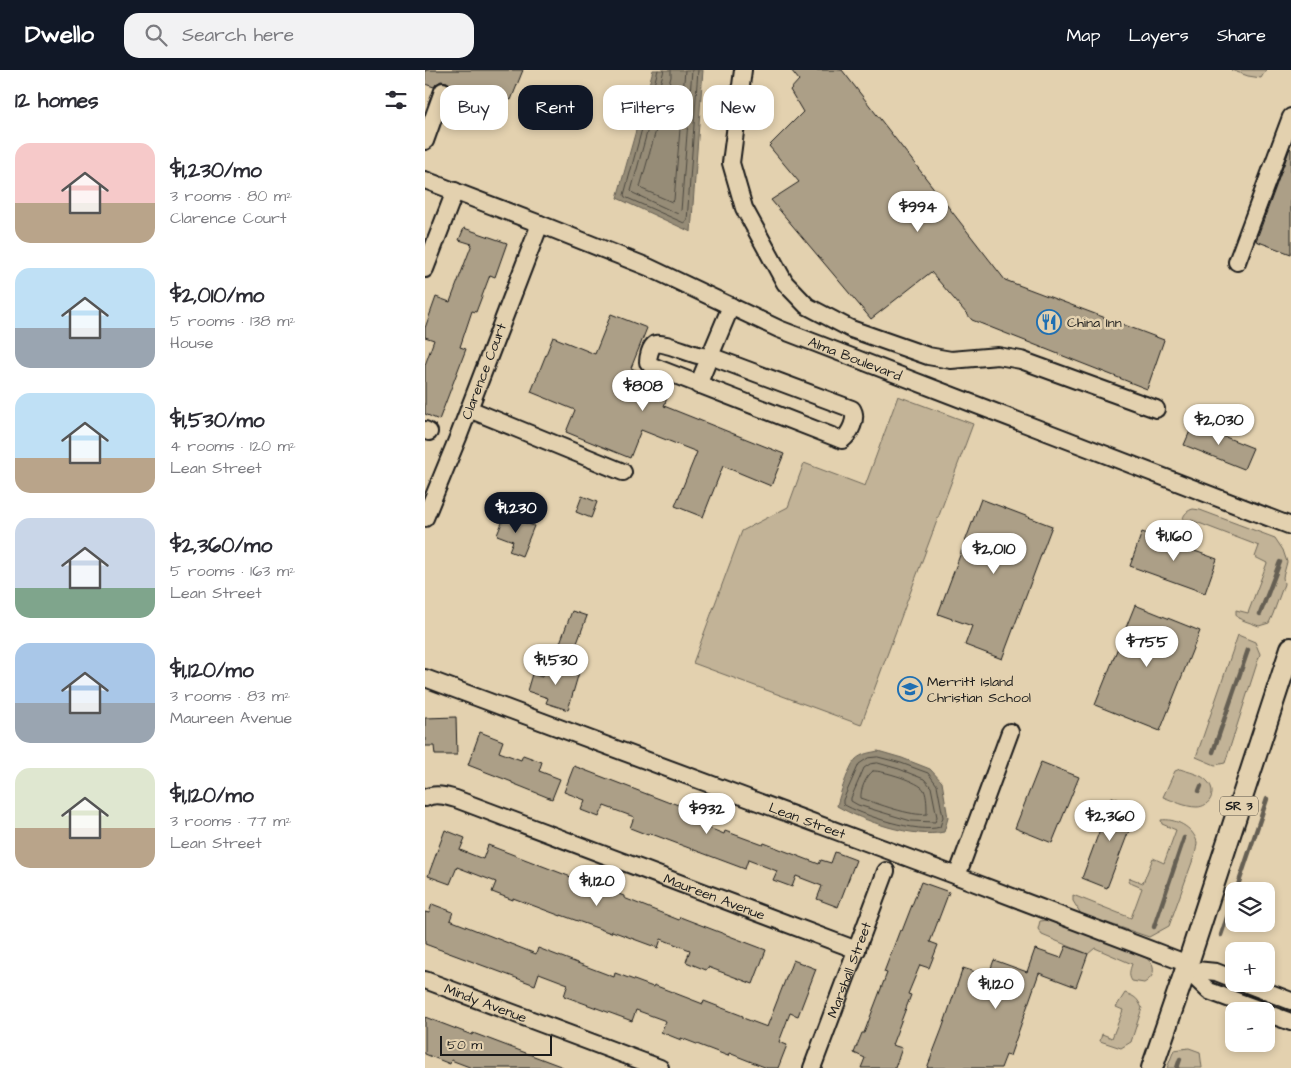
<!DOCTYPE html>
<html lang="en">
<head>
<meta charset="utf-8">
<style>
	:root { --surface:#fff; --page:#f2f2f3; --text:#2b2b33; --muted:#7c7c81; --accent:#111827 }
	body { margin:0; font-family:"Architects Daughter",sans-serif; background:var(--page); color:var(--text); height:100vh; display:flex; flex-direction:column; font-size:19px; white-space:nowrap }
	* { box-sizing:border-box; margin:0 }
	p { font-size:16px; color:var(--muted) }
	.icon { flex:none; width:28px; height:28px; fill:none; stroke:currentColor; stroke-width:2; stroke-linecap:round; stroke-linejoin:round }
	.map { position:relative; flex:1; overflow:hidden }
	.drawer { display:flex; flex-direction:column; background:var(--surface); width:425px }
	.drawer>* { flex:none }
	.hud { position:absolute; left:15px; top:15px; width:475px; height:45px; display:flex; gap:10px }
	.tools { position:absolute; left:800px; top:812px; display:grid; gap:10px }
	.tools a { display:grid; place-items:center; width:50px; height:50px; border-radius:10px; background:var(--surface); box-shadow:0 2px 8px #0003; font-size:25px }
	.scale { position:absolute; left:15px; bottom:12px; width:112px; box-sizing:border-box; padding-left:5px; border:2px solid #1c1c1c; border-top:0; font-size:14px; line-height:18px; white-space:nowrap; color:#1c1c1c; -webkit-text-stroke:4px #e3d1af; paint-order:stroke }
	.price { position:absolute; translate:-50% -42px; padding:0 11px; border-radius:18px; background:#fff; color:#222; font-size:16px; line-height:32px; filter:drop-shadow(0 1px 2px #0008) }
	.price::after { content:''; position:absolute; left:50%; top:30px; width:15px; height:11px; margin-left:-8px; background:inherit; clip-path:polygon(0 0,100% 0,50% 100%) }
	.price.current { background:var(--accent); color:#fff }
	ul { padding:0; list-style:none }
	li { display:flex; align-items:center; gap:15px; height:125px; padding:0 15px }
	li span { display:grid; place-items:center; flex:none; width:140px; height:100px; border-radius:15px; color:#555 }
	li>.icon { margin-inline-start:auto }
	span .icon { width:60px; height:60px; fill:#fffc; stroke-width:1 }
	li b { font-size:21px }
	h2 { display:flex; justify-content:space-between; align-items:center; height:60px; padding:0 15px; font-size:21px }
	.pill { padding:0 18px; border-radius:15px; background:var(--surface); box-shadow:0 2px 8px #0003; font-size:18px; line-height:45px }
	.pill.current { background:var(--accent); color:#fff }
	header { display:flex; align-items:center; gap:30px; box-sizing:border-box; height:70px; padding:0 25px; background:var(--accent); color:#fff }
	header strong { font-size:24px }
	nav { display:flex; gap:28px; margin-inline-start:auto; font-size:18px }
	.search { width:350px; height:45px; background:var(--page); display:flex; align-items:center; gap:12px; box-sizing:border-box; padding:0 18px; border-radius:15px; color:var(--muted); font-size:19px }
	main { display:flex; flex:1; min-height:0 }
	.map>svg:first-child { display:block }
	.green { fill:#c2b397; stroke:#6f685a }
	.water { fill:#968c77; stroke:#655f53 }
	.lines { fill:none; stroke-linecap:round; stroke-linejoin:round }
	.shore { stroke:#4d4940; stroke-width:1 }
	.stream { stroke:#655f53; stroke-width:4.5 }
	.building { fill:#ac9f87; stroke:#1c1c1c }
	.minor-casing { stroke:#1c1c1c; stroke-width:20 }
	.major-casing { stroke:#1c1c1c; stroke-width:24 }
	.minor { stroke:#e3d1af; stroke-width:16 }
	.major { stroke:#e3d1af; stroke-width:20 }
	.labels { text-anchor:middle; stroke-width:5; stroke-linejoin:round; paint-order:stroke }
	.shield { fill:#e3d1af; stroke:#585248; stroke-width:1 }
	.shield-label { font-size:12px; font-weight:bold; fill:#1c1c1c }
	.poi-label { font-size:14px; fill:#1c1c1c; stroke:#e3d1af; text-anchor:start }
	.street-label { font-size:14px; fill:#1c1c1c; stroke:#e3d1af }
</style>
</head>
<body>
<header>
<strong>Dwello</strong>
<div class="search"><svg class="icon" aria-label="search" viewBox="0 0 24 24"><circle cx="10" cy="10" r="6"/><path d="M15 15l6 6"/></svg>Search here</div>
<nav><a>Map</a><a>Layers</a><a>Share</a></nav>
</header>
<main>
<section class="drawer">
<h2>12 homes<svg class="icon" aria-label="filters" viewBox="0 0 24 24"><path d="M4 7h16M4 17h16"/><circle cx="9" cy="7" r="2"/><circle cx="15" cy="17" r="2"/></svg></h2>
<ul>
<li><span style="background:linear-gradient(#f6c9c9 60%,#b9a48a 0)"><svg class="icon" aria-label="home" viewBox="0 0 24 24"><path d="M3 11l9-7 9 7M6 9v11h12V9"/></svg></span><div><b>$1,230/mo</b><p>3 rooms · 80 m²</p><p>Clarence Court</p></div></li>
<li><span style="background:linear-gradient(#bfe0f5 60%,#9aa5b1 0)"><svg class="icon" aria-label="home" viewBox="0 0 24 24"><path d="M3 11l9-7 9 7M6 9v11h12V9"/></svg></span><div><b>$2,010/mo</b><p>5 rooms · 138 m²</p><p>House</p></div></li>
<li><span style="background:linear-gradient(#bfe0f5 65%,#b9a48a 0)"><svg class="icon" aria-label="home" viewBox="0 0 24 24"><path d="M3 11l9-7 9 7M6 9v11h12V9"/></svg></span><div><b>$1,530/mo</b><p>4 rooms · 120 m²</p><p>Lean Street</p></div></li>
<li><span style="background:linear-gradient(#c9d6e8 70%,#7fa58c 0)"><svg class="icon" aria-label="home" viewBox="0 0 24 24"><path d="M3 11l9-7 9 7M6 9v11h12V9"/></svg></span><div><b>$2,360/mo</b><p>5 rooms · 163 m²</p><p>Lean Street</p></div></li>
<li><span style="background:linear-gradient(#a9c7e8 60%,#9aa5b1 0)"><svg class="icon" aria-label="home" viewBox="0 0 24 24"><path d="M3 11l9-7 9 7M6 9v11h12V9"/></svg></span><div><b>$1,120/mo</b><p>3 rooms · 83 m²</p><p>Maureen Avenue</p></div></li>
<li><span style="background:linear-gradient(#dfe7d0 60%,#b9a48a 0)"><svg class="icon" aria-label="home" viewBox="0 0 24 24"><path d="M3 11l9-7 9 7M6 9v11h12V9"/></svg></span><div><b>$1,120/mo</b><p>3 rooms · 77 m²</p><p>Lean Street</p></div></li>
</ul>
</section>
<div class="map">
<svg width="866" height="998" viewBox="0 0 866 998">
	<rect width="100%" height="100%" fill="#e3d1af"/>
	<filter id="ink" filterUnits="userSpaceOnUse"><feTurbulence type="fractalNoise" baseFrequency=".02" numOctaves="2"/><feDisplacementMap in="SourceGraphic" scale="10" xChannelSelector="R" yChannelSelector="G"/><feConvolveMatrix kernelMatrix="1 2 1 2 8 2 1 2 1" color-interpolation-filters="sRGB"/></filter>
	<g filter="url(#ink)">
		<g class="green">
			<path d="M806,0h35l-5,8 -13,-2z"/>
			<path d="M473,326l75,28 -112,301 -168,-62 49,-132 46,-24 16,-44 61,23z"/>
			<path d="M768,439l7,1 75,28 8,12 4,12 -4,15 1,7 -11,30 -4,9 -10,3 -14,-5 -7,-3 -2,-4v-4l12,3 19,-50 -12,-6 4,-11 -68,-26 -5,11c-6,-8 -4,-19 7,-22z"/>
			<path d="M813,565l17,7 5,12 -35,109 -10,2 -19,-8z"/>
			<path d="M755,699c8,3 22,5 28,13 9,10 2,25 -11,25 -12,0 -23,-6 -34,-10l12,-26z"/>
			<path d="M736,750c14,-2 32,7 36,22 0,3 -1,8 -2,12l-26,72 -20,11 -68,-23 -8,-13v-6l58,23 11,-30 -14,-6 2,-4 13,5 10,-25 11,5 12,-33 -14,-6z"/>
			<path d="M625,850l96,38c11,8 9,19 -2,25l-12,-2c-4,-6 -2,-11 0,-17l-37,-16 -7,6 -46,-19 -4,-6 2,-8z"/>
			<path d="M796,912l65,24 3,2v3l-3,2 -66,-24 -1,-6z"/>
			<path d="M700,923c11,4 12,5 17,15l-11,34 -10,6 -21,-7 2,-7 10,4 11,-28 -7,-3z"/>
			<path d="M764,978l11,4 2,16h-35l7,-18z"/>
		</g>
		<g class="water">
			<path d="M228,0h50l-12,162 -74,-34z"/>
			<path d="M453,681l24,7 28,11 12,13 6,36 -4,14c-30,7 -81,-11 -107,-26 2,-10 12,-39 18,-46 7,-7 15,-7 23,-9z"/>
		</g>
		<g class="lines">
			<g class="shore">
				<path d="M233,0l-34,125 1,2 59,26 3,-2 11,-151"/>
				<path d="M239,0l-33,121 2,2 45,21 3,-3 11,-141"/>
				<path d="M246,0v7l-31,110 2,2 30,13 2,-2 11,-130"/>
				<path d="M453,687l23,6 27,10 9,12 6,32 -3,10c-21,7 -79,-12 -97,-23v-4l16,-36 9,-6z"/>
				<path d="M453,693l21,6 25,10 7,8 6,30 -2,5 -24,-1 -53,-16 -7,-4v-3l13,-30 6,-4z"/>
				<path d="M448,701c9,-1 47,11 51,19 3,6 3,17 3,24 -15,3 -51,-11 -66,-16 -1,-8 5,-22 12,-27z"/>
			</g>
			<g class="stream">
				<path d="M835,544l20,-52"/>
				<path d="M788,682l35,-102"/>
				<path d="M774,721l2,-5"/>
				<path d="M811,821l31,-92"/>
				<path d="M729,857l30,-89"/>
				<path d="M796,865l13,-38"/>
				<path d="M752,998l3,-9"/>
			</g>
		</g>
		<g class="building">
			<path d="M0,0h98l-12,30 -20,-8 -2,7 -24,-9 -4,8 -9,-3 1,-6 -3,-5 -3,-2 -6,-1 -5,3 -2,3 -9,-3z"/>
			<path d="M366,0h51l163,210 159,60 -17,49 -175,-69 -41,-48 -60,47 -100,-119 28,-18 -30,-36 34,-34 -13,-22 9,-10z"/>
			<path d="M865,78l1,1v105l-35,-13z"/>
			<path d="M39,158l43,15 -12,34 -5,-2 -14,37 -4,-1 -12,36 6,2 -27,71 -14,-6v-49l9,-25 -9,-3v-9l11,-31 14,5 22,-58 -13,-4z"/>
			<path d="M186,244l36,14 -16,40 41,17 -8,21 120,48 -13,32 -48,-20 -20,51 -28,-11 22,-54 -56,-22 -11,28 -64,-26 9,-22 -44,-18 22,-55 42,17z"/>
			<path d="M768,354l60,24 -9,21 -60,-24z"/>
			<path d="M157,426l15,6 -6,16 -15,-6z"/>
			<path d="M556,429l71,27 -50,133 -37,-14 7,-19 -34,-12z"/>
			<path d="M80,445l29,11 -12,30 -13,-5 4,-10 -16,-6z"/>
			<path d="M717,462l75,27 -12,34 -75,-27z"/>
			<path d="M710,535l65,26 -40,100 -65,-26z"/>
			<path d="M147,541l15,5 -14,38 -15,-6z"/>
			<path d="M136,593l19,6 -12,41 -22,-7 2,-5 -21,-7 5,-17 10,3 2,-8 14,4z"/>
			<path d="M31,647l1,38h-22l-1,-9h-9v-28z"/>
			<path d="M55,662l23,9 -4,11 22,8 2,-5 19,7 -3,9 21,8 -8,20 -40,-16v-1l-44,-17z"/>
			<path d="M616,692l38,15 -27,66 -37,-15z"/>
			<path d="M149,696l96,37v-1l22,8 -3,10 35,14 1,-3 38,14 1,-2 55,21 2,-4 10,3 4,-11 21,8 -18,47 -21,-8 5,-13 -26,-10 -4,11 -19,-7 4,-9 -29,-11 -3,9 -96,-36 -1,2 -18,-7 4,-11 -30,-11 -5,11 -18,-7 4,-10 -21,-8z"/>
			<path d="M687,727l26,10 -31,81 -25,-10z"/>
			<path d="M20,760l20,8 -5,12 23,9 5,-14 96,37v-1l40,15v2l55,22 1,-3 86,33 -13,34 -45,-17 -2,3 -20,-8 4,-12 -29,-11 -3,9 -46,-17 -1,2 -50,-18v1l-48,-18v2l-21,-8 4,-10 -39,-15 -7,17 -22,-8z"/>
			<path d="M496,812l28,10 -19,50 8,3 -9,23 -9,-3 -12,29 3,1 -19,50 10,3 -7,20h-34l4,-10 -11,-5 8,-20h2l23,-60 -3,-1 16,-42 2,1z"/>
			<path d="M7,834l21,8 -3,8 86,34 2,-6 76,29 1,-4 38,14 1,-2 49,19 1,-3 39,15v2l24,9 26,-67 23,9 -18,47 -8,-3 -11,29 8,3 -9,23h-11l-38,-15 -1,3 -47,-18v2l-20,-8 5,-11 -30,-11 -4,11 -68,-25 4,-12 -29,-11 -4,12 -110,-41v-32l4,1z"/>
			<path d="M641,876l22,8 -12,33 -37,-14 -29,83 -4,-1 -5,13h-74l15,-39 21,-61 25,8 6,-16 33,12 8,-23 26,9z"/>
			<path d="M0,947l47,18 1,-2 90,34 -1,1h-90l-21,-8 -1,4 -25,-10z"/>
		</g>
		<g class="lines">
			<defs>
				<g id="minor">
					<path d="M318,0l-12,93 13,45 41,75 22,23 44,23 77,27 23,4 47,-4 23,4 135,49"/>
					<path d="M0,71l18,-50"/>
					<path id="s1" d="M0,110l115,44 108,43 131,62 512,197"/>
					<path d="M812,192l54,-145"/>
					<path d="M0,199l30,-78"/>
					<path d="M273,315l12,-29c-3,0 -6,1 -8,0 -10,-1 -39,-15 -47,-12 -5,3 -7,14 -7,18l4,4 185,72 5,2c8,-6 16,-22 10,-31l-142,-53 21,-50"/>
					<path d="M44,339l154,63"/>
					<path d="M0,360l4,2"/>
					<path id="s2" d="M0,448l34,-83 81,-211"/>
					<path id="s3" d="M0,608l532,198 231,88"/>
					<path id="s4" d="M0,728c10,-5 21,-2 31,1l401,151"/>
					<path d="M532,806l53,-144"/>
					<path d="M761,899l23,22 54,20"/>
					<path d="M761,899l30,3 18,7"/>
					<path id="s5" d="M0,910l235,88"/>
					<path d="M822,914l44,17"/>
					<path d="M841,943l25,9"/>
					<path id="s6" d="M387,998l74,-197"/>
				</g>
				<path id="major" d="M727,998l34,-99 105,-321"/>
			</defs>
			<use href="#minor" class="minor-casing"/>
			<use href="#major" class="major-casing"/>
			<use href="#minor" class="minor"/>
			<use href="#major" class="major"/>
		</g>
	</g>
	<defs>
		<symbol id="restaurant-ring" viewBox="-11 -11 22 22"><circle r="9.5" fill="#e3d1af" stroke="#1f6fb2" stroke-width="1.5"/><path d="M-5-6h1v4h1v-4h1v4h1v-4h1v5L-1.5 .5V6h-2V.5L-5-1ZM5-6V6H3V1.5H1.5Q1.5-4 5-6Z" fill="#1f6fb2"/></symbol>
		<symbol id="school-ring" viewBox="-11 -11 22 22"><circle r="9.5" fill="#e3d1af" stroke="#1f6fb2" stroke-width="1.5"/><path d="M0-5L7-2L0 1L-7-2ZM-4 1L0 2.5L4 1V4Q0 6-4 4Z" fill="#1f6fb2"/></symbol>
	</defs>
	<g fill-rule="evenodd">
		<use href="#restaurant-ring" x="610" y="238" width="28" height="28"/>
		<use href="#school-ring" x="471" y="605" width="28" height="28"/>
	</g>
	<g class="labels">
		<rect class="shield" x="795" y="726.5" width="38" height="19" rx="4"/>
		<g class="shield-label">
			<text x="814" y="740">SR 3</text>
		</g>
		<g class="poi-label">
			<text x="642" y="257">China Inn</text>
			<text x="502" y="616">Merritt Island<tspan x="502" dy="16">Christian School</tspan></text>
		</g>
		<g class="street-label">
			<text dy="5" stroke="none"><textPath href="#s1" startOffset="466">Alma Boulevard</textPath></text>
			<text dy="5" stroke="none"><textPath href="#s2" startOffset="158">Clarence Court</textPath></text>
			<text dy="5" stroke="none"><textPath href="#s3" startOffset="408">Lean Street</textPath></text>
			<text dy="5" stroke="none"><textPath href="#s4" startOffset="308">Maureen Avenue</textPath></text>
			<text dy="5" stroke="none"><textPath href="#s6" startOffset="105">Marshall Street</textPath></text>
			<text dy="5" stroke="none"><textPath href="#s5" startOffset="65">Mindy Avenue</textPath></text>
		</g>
	</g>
</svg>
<div class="tools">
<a><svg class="icon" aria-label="layers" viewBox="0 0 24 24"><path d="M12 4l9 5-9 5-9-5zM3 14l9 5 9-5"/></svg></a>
<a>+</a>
<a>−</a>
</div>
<div class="scale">50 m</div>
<b class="price" style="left:493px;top:163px">$994</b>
<b class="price" style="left:218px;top:342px">$808</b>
<b class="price" style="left:794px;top:376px">$2,030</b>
<b class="price current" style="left:91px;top:464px">$1,230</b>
<b class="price" style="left:749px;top:492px">$1,160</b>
<b class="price" style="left:569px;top:505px">$2,010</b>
<b class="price" style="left:722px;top:598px">$755</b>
<b class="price" style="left:131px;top:616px">$1,530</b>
<b class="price" style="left:282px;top:765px">$932</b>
<b class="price" style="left:685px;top:772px">$2,360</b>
<b class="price" style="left:172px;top:837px">$1,120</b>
<b class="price" style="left:571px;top:940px">$1,120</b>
<div class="hud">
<a class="pill">Buy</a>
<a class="pill current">Rent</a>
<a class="pill">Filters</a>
<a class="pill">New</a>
</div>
</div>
</main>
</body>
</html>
